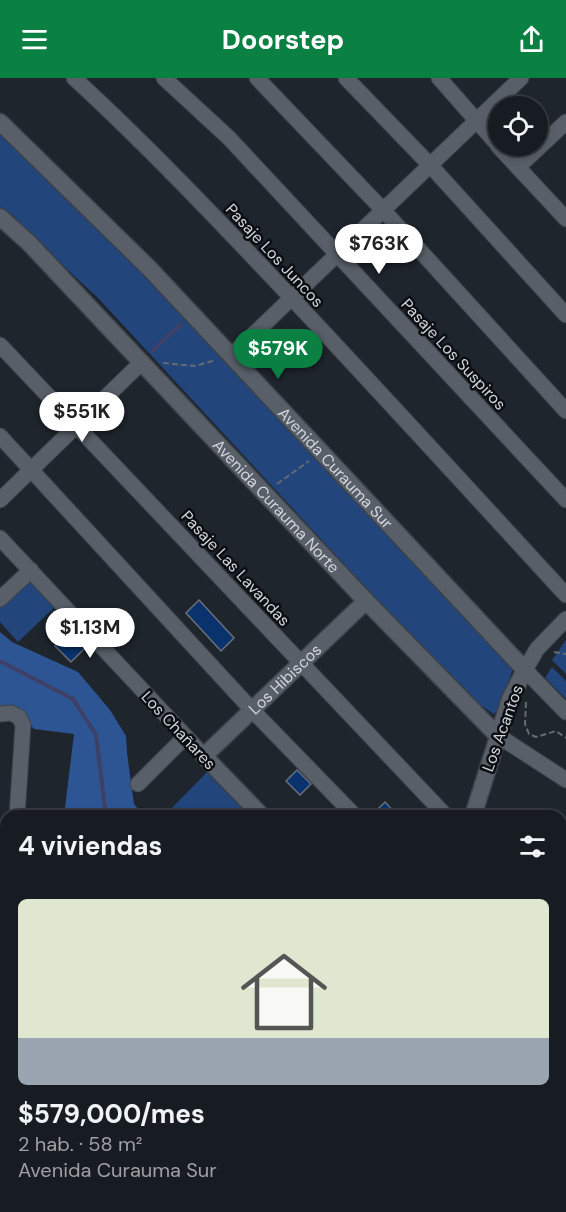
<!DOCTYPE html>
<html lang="es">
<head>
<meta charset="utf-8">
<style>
	:root { --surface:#171c22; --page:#20252a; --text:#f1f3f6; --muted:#9ea1a5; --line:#363a40; --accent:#0b8043 }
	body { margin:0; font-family:"DM Sans",sans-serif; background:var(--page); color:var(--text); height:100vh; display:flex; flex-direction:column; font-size:22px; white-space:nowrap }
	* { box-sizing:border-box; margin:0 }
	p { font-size:20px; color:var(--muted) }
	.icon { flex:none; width:33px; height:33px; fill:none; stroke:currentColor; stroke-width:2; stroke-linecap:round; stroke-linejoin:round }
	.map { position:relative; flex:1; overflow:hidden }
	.panel { position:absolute; left:0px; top:732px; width:567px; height:402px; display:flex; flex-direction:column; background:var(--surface); border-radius:18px 18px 0 0; box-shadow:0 3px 9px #0003,0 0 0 2px var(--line) }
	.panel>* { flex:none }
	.controls { position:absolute; left:488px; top:18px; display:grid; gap:12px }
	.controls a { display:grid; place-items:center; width:60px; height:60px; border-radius:50%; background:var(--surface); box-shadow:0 3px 9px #0003,0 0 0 2px var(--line); font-size:30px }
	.price { position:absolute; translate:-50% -51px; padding:0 14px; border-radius:21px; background:#fff; color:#222; font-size:20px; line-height:39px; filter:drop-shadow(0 2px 3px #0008) }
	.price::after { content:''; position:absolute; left:50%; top:36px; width:18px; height:14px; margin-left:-9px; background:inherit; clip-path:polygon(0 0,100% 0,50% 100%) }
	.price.on { background:var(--accent); color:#fff }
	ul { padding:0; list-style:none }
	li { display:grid; align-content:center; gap:12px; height:318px; padding:0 18px }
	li+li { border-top:2px solid var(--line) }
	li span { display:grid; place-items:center; height:186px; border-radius:9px; color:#555 }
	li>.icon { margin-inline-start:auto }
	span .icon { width:108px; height:108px; fill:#fffc; stroke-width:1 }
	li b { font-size:26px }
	h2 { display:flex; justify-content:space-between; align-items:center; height:72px; padding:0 18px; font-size:26px }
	header { display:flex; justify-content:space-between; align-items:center; height:78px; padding:0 18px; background:var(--accent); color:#fff; font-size:27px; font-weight:700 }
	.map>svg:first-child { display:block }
	.green { fill:#22457b }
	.forest { fill:#2d5593 }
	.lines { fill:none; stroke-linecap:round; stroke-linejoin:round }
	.stream { stroke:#3f4068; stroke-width:4 }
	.building { fill:#0a326d; stroke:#6a707a; stroke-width:1.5 }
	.minor-casing { stroke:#3d4248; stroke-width:17 }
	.tertiary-casing { stroke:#3d4248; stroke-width:19 }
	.secondary-casing { stroke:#3d4248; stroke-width:19 }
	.path { stroke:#666b72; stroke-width:2; stroke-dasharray:6 3; stroke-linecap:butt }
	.minor { stroke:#585f68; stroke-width:15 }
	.tertiary { stroke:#585f68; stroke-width:16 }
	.secondary { stroke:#585f68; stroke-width:16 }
	.labels { text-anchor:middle; stroke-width:5; stroke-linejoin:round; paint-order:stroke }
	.street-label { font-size:16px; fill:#d2d5db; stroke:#0b0e12 }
</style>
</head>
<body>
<header><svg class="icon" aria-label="menu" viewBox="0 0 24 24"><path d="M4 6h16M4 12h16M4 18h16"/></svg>Doorstep<svg class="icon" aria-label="share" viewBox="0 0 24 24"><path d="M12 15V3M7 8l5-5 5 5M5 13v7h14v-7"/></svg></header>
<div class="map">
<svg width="566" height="1134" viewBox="0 0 566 1134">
	<rect width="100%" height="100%" fill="#1f252d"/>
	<g class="green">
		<path d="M0,55l126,122 386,411v5l-11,36 -7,7 -14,-9 -61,-60 -321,-347 -98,-91z"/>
		<path d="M31,496l27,30 -40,38 -18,-20v-19z"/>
		<path d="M566,562v34l-14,-14z"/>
		<path d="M552,589l14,14v18l-21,-21z"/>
		<path d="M207,694l43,44h-86z"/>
	</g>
	<path class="forest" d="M0,554l12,10 66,30 32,38 16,26 1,17 7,51 10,12h-80l10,-82 -40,-5 -13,-14 -21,-8z"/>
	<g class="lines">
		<g class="stream">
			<path d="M152,273l29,-27"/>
			<path d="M0,583l73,38 23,36 10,81"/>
			<path d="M561,845l5,3"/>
			<path d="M0,988l6,-8"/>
		</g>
	</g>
	<g class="building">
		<path d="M199,522l35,38 -13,13 -35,-38z"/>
		<path d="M72,551l15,17 -16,16 -16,-16z"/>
		<path d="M297,692l14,14 -11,11 -14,-14z"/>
		<path d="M385,724l13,14h-27z"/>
	</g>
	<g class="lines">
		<defs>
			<g id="minor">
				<path d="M74,0c75,69 144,142 214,216 94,100 186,201 278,301"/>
				<path d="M164,0l65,60 337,362"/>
				<path d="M257,0l126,132 183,201"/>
				<path d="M346,0l84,87 136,150"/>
				<path d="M439,0l59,67"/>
				<path d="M498,68l68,73"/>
				<path d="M518,89l48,-45"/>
				<path d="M0,267l446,471"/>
				<path d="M231,278l290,-278"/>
				<path d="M0,358l252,274 103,106"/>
				<path d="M0,422l142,-138"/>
				<path d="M0,460l204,218"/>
				<path d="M0,521l31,-29"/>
				<path d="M566,541l-29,30 -12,21 41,42"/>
				<path d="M0,636l11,-1 8,4 4,8 -6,91"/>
				<path d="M497,657l69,45"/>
				<path d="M138,706l47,-47"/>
				<path d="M0,817l6,-5"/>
				<path d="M0,1025l6,-5"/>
				<path d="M19,1134l4,-6"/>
				<path d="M126,1134v-6"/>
				<path d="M221,1134l1,-6"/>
				<path d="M304,1134l1,-6"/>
				<path d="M446,1134l1,-6"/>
			</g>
			<g id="tertiary">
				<path id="s1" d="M0,44l150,147 375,401 -15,29 -37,117"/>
				<path id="s2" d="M0,139l29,26 337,358 131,134"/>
				<path id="s3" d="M262,738l-58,-60 162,-155"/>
			</g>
			<g id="secondary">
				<path d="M0,935l6,1"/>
				<path d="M561,970l5,2"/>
			</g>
		</defs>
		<use href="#minor" class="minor-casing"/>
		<use href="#tertiary" class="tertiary-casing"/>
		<use href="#secondary" class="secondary-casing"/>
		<g class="path">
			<path d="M163,285l32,3 21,-6"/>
			<path d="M277,406l32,-23"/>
			<path d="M554,574l12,2"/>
			<path d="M526,624l-1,22 4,10 7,3 20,-6 10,7"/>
		</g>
		<use href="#minor" class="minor"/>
		<use href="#tertiary" class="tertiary"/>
		<use href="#secondary" class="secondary"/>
	</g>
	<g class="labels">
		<g class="street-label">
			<text transform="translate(275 177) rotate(47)" y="6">Pasaje Los Juncos</text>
			<text transform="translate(454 276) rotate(47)" y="6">Pasaje Los Suspiros</text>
			<text dy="6" stroke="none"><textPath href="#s1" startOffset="482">Avenida Curauma Sur</textPath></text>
			<text dy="6" stroke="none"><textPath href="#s2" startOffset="400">Avenida Curauma Norte</textPath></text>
			<text transform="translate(236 490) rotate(47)" y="6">Pasaje Las Lavandas</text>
			<text dy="6" stroke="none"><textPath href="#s3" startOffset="195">Los Hibiscos</textPath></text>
			<text transform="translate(502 650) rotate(-70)" y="6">Los Acantos</text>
			<text transform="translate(179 652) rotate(47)" y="6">Los Chañares</text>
		</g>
	</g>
</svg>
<div class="controls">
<a><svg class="icon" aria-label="locate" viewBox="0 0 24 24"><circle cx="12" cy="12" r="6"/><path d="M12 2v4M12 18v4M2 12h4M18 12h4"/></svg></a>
</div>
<b class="price" style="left:379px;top:197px">$763K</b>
<b class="price on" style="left:278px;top:302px">$579K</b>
<b class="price" style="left:82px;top:365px">$551K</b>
<b class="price" style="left:90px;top:581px">$1.13M</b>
<section class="panel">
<h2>4 viviendas<svg class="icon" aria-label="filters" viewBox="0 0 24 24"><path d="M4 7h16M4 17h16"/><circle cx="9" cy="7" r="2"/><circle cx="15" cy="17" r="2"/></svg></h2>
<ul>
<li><span style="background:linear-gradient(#dfe7d0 75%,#9aa5b1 0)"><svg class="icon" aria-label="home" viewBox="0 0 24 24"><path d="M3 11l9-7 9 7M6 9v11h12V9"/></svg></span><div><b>$579,000/mes</b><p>2 hab. · 58 m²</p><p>Avenida Curauma Sur</p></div></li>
</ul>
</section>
</div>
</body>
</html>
